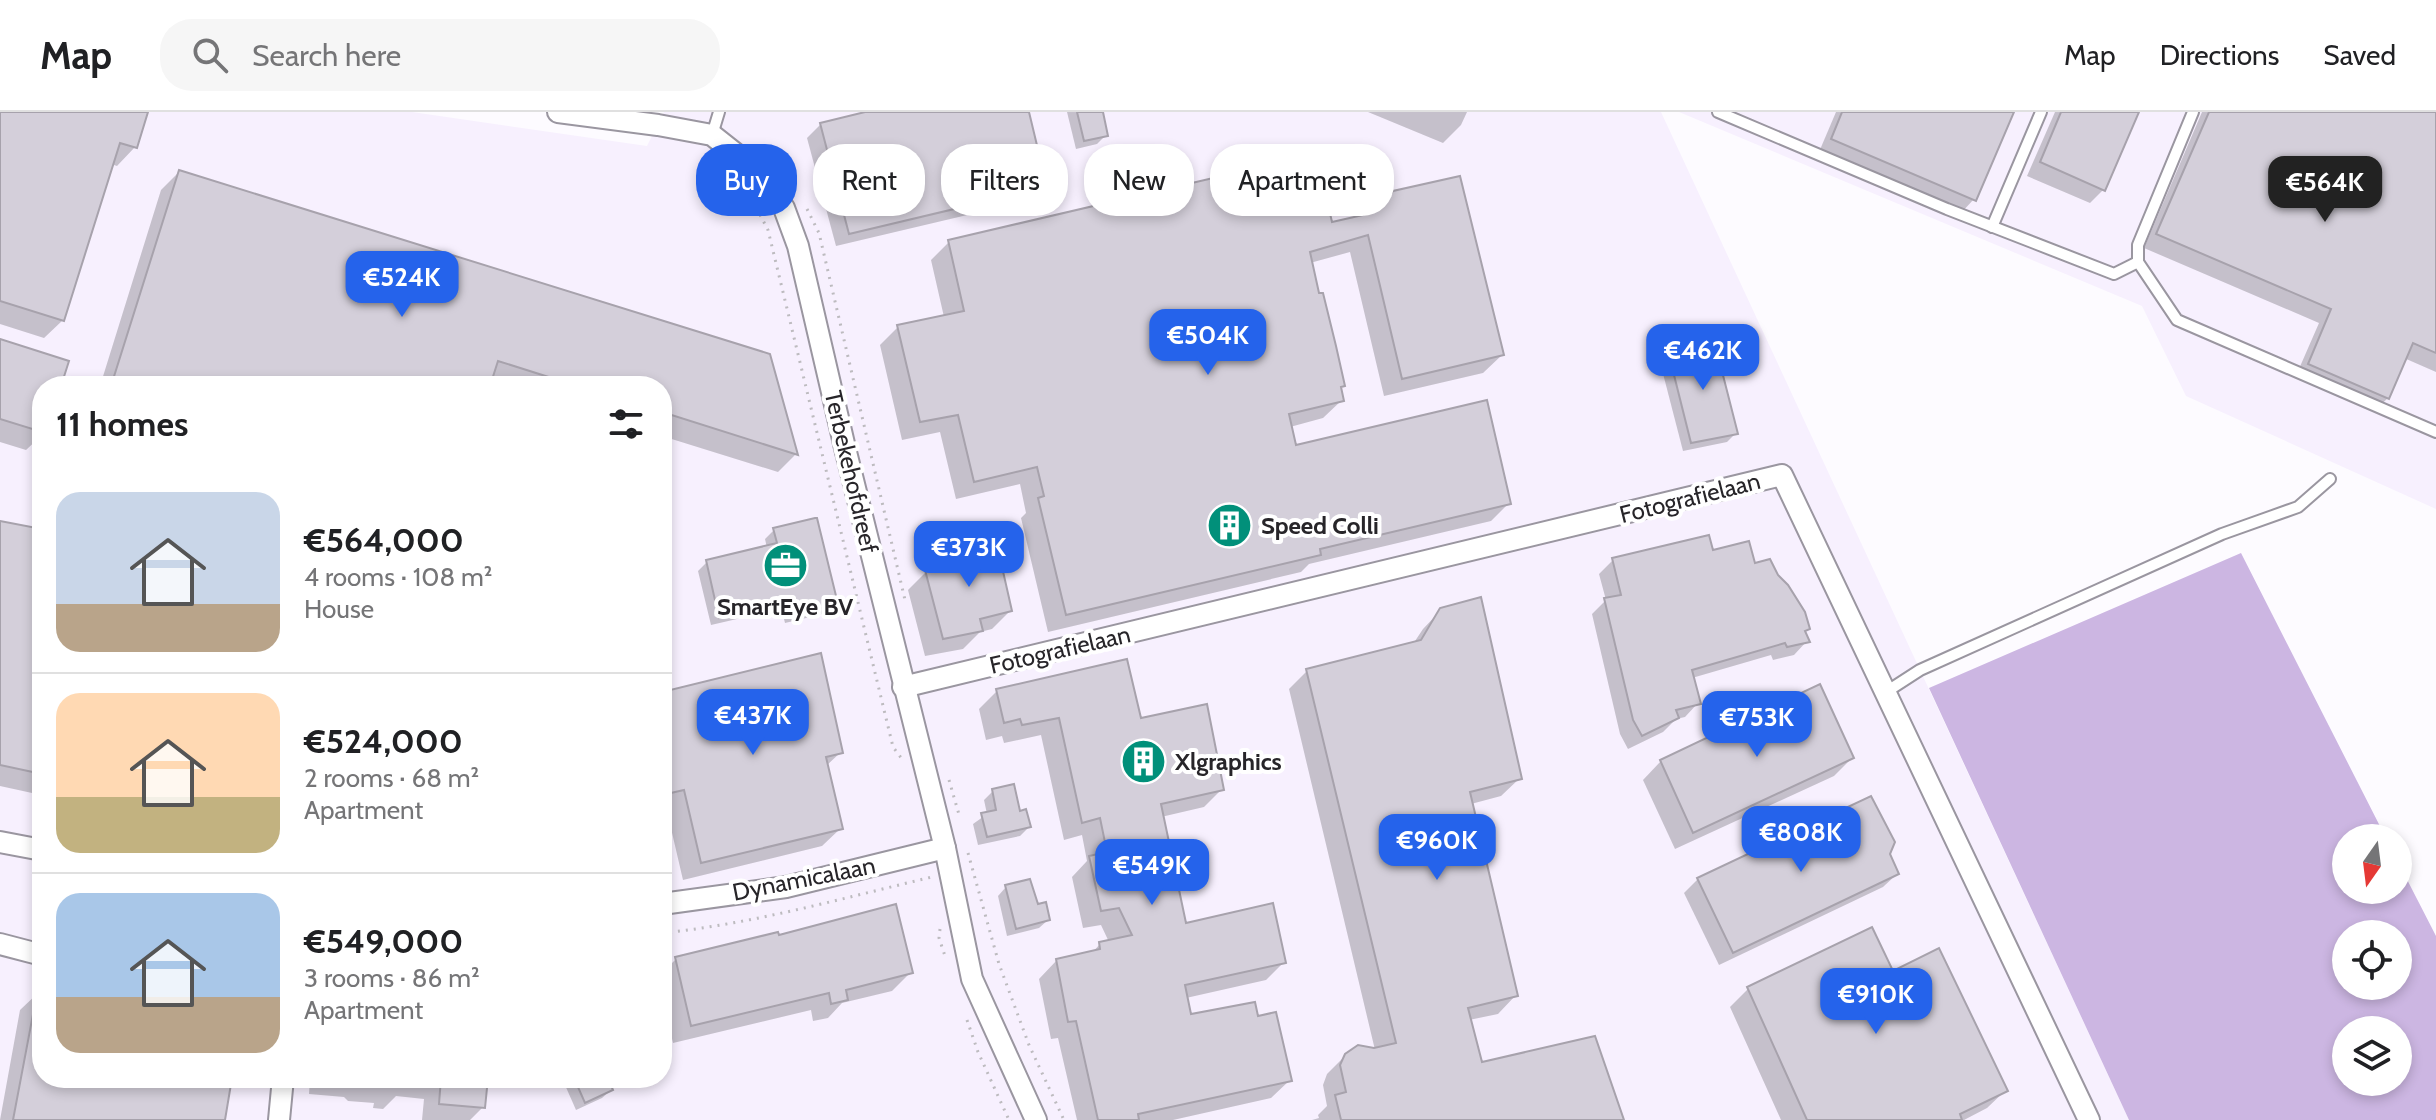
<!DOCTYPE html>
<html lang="en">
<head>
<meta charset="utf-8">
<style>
	:root { --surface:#fff; --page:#f6f6f6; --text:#202124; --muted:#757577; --line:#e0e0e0; --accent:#2563eb }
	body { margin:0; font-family:Cabin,sans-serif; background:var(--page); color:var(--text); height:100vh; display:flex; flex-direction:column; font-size:30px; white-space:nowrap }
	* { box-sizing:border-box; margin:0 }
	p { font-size:26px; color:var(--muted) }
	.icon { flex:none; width:44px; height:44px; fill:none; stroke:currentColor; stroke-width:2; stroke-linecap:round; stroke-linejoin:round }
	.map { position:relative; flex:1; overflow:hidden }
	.panel { position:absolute; left:32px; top:264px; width:640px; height:712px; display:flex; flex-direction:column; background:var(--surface); border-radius:32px; box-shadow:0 4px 12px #0003 }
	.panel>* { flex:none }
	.banner { position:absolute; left:696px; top:32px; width:760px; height:72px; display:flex; gap:16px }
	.needle { width:52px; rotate:194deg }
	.buttons { position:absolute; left:2332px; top:712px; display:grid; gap:16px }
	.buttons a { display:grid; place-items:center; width:80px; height:80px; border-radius:50%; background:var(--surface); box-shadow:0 4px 12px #0003; font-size:40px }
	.price { position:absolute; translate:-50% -68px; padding:0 18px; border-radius:16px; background:var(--accent); color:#fff; font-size:26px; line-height:52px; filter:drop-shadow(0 2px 4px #0008) }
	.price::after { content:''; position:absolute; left:50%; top:48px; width:24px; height:18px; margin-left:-12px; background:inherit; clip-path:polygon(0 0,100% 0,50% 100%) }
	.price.current { background:#222; color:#fff }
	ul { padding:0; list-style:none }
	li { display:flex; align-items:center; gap:24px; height:200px; padding:0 24px }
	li+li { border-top:2px solid var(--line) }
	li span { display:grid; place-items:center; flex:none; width:224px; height:160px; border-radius:24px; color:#555 }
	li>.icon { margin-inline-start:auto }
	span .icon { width:96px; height:96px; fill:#fffc; stroke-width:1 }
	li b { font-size:34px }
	h2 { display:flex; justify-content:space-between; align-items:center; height:96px; padding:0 24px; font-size:34px }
	.pill { padding:0 28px; border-radius:32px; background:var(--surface); box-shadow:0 4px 12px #0003; font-size:28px; line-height:72px }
	.pill.current { background:var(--accent); color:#fff }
	header { display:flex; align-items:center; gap:48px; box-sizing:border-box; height:112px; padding:0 40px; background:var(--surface); border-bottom:2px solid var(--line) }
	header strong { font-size:38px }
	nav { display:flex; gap:44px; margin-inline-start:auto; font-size:28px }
	.search { width:560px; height:72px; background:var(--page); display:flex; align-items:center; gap:20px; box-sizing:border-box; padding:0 28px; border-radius:32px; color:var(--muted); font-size:30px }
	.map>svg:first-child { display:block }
	.built { fill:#f7f0fe; fill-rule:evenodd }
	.forest { fill:#ccb6e2; fill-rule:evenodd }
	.shadow { fill:#0003 }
	.building { fill:#d4cfda; stroke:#a7a2ac; stroke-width:2 }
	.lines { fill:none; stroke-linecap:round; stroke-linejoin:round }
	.service-casing { stroke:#9a96a0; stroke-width:14 }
	.minor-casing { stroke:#9a96a0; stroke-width:24 }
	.path { stroke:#bdbbbf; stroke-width:3; stroke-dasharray:2 6; stroke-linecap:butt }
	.service { stroke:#fff; stroke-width:10 }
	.minor { stroke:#fff; stroke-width:20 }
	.labels { text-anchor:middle; stroke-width:8; stroke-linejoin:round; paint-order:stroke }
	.street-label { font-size:24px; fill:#272529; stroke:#fff }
	.poi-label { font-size:24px; font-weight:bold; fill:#272529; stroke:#fff; text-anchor:start }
</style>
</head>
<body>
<header>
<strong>Map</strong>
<div class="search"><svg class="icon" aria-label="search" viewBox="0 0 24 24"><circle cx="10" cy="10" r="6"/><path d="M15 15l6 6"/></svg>Search here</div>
<nav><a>Map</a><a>Directions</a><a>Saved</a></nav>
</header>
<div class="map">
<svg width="2436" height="1008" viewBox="0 0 2436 1008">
	<rect width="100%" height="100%" fill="#fdfbff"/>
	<g class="built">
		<path d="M0,0h412l235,34 17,-34h997l468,1008h-2129zM42,274h620v692h-620z"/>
		<path d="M1679,0h757v397l-250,-113 -44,-90z"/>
	</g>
	<path class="forest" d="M2241,441l145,285h-40v52h52v-28l38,74v184h-307l-200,-432zM2346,822h52v52h-52zM2346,918h52v52h-52z"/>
	<g class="shadow">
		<path d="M0,0h146l-11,35 -18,19 -6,-2 -48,156 -19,18 -44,-14z"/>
		<path d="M873,0h154l18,75 -14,13 -195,46 -29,-108 14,-14z"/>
		<path d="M1067,0h34l5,23 -9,9 -21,5z"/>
		<path d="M1368,0h99l-6,13 -18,18z"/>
		<path d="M1836,0h176l-38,87 -13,14 -142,-61z"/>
		<path d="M2055,0h82l-34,78 -13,13 -63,-27z"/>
		<path d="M2202,0h234v260l-32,-14 -16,40 -14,13 -79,-33 24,-55 -175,-75z"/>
		<path d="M179,60l590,184 27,98 -18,18 -116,-36v-50h-160l-13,-4 -1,4h-388l61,-196z"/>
		<path d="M1394,81l108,162 -19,18 -99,23 -34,-144 -40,11 32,137 -19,18 -33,9 4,20 215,56 -18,18 -182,43 -8,8 -253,60 -27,-114 5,-5 -6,-29 -64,15 -16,-67 -38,8 -22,-95 18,-18 46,-10 -13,-57 18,-18 382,-18 23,-5 9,-9 17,-4z"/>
		<path d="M0,229l59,45h-17v49l-16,15 -26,-8z"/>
		<path d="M1669,241l67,80 -9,9 -44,9 -23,-89z"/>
		<path d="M0,411l42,8v253l-10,9 -32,-7z"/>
		<path d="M774,418l62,74 -9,9 -42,10 -2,-8 -9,3 -2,-7 -61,14 -13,-54 9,-9 60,-14 -2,-9z"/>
		<path d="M958,435l52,64 -18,18 -12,3 -17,17 -38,7 -17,-66 18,-18 14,-4 -1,-3z"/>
		<path d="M1711,440l42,13 54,76 -13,14 -21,5 -2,-5 -79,23 6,25 -13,14 -9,2 -13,13 -35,17 -8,-15 -28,-120 14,-14 -7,-26 14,-14z"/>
		<path d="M1441,498l79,168 -19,18 -30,8 45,191 -18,19 -29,6 12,45 140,55h-309l7,-2 -1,-3 9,-9 -4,-21 4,-11 19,-19 29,-5 -86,-361 18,-18 106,-27 10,-15z"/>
		<path d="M997,579l142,29 83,69 -18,18 -43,10 23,108 100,37 -18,18 -80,18 3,18 67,2 34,62 -19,18 -98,22h-96l-19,-82 -7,1 -12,-60 18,-19 35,-7 8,-9 9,-2 -8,-17 -18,3 -11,-51 15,-16 -5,-26 -18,5 -23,-105 -37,8 -2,-7 -16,4 -7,-31z"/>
		<path d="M662,582l179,58 -15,14 15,62 -19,18 -139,34 -17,-73 -4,1z"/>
		<path d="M1852,646l-18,18 -159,73 -32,-69 18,-19z"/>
		<path d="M993,679l25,22 11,14 -9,9 -42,9 -5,-21 14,-10 -3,-14z"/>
		<path d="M1888,742l9,20 -14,13 -164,78 -35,-72 14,-14z"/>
		<path d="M1006,775l31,19 11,14 -9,8 -32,8 -9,-40z"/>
		<path d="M1871,818l21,44 114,116 -19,18 -23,12h-183l-51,-113 18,-18z"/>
		<path d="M676,847l235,13 -19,19 -50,12 -14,15 -15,3 -2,-11 -138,33 -11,-48v-22z"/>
		<path d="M39,880h3v86h188l-7,42h-223l20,-110z"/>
		<path d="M310,966h176l-3,29 -13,13h-48l2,-21 -28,-3 -13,13 -10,-1 1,-5 -26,-2 -4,-4 -35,-3z"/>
		<path d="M572,966h33l6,12 -9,8 -26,12 -11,-25z"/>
	</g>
	<g class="building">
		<path d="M0,0h148l-11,36 -17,-5 -56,178 -64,-20z"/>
		<path d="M865,0h164l18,75 -198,47 -29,-111z"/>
		<path d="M1077,0h26l5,24 -24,5z"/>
		<path d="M1842,0h172l-38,89 -145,-62z"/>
		<path d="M2061,0h78l-34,79 -65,-29z"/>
		<path d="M2209,0h227v241l-23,-10 -24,56 -81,-35 23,-55 -175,-75z"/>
		<path d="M1299,46l21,12 12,52 31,-7 -1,-6 24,-7 7,-11 67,-15 44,179 -102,24 -34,-144 -58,17 9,41h4l13,53 9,40 -4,1 3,14 -55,13 7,31 191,-45 24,104 -191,45 1,6 -255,60 -28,-117 6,-2 -7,-29 -63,15 -16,-67 -38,7 -23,-97 67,-14 -16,-71z"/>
		<path d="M179,58l591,184 28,101 -136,-43v-26h-85l-79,-25 -8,25h-379z"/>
		<path d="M0,227l69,22 -8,25h-19v46l-42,-13z"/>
		<path d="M1714,228l24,94 -47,9 -23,-92z"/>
		<path d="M815,406h2l21,86 -45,12 -1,-9 -10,3 -2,-7 -61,15 -13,-58 71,-17 -4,-15z"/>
		<path d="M0,409l42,8v245l-42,-9z"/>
		<path d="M1709,423l4,15 36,-9 6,22 15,-4 8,16 10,10 17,27 5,17 -5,2 5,11 -23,5 -2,-4 -93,27 9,34 -25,6 3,8 -37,18 -9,-16 -29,-122 17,-3 -9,-37z"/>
		<path d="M995,424l17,75 -32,8 3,12 -40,8 -18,-69 35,-9 -3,-16z"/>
		<path d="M1481,485l41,182 -52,13 48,204 -50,12 14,54 113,-26 29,84h-283l-6,-25 11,-3 -6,-27 5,-11 13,-9 16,3 22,-5 -90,-374 115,-29 19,-32z"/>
		<path d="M821,541l22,100 -17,4 17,72 -142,34 -17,-73 -22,5v-103z"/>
		<path d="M1127,547l14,59 66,-14 17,86 -63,14 25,119 87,-20 13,60 -101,22 6,29 64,-12 3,14 18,-4 16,69 -154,33 1,6h-41l-22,-99 -8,1 -12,-63 44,-10 -1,-7 33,-7 -13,-27 -18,3 -12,-55 18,-4 -7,-34 -18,5 -23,-105 -37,7 -2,-6 -16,4 -8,-34z"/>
		<path d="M1820,572l34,74 -161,75 -33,-73z"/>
		<path d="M1014,672l6,27 6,-2 5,18 -44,10 -6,-24 15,-3 -4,-21z"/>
		<path d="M1871,684l24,46 -5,12 9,20 -166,79 -36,-75z"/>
		<path d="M1030,767l8,25 8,-2 4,18 -34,9 -11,-44z"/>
		<path d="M896,792l17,69 -67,17 2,10 -17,4 -2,-11 -138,33 -16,-69 103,-25 1,3z"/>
		<path d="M1872,815l21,44 46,-23 69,143 -48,23 2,6h-155l-60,-133z"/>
		<path d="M34,897h8v69h190l-7,42h-212z"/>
		<path d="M441,966h47l-3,30 -46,-4z"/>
		<path d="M574,966h34l5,12 -28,13z"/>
	</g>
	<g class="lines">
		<defs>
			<g id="service">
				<path d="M1718,0l229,97 167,65 24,-12"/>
				<path d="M2193,0l-55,133v17l39,58 259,112"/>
				<path d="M712,23l7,-23"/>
				<path d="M1992,115l49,-115"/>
				<path d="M1886,580l34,-22 302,-136 76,-27 32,-28"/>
			</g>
			<g id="minor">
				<path d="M558,0l100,13 54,10 48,38 24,35 14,38 47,202 100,400 27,131 64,141"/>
				<path d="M903,575l879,-212 307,645"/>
				<path d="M0,730l42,8"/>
				<path d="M662,792l124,-17 159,-39"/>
				<path d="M0,832l42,11"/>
				<path d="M279,1008l4,-42"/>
			</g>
		</defs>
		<use href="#service" class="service-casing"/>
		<use href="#minor" class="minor-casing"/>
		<g class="path">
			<path d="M737,70l21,29 10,19 125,517 9,12"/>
			<path d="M807,97l12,24 86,367"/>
			<path d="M949,668l11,38"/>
			<path d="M968,741l31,111 30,81 35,75"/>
			<path d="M940,817l-1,9 6,18"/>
			<path d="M662,821c91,-9 181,-35 270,-56"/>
			<path d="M967,908l11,32 31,68"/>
		</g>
		<use href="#service" class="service"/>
		<use href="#minor" class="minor"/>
	</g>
	<defs>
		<symbol id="building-disc" viewBox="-11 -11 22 22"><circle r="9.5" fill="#01907a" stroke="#fff"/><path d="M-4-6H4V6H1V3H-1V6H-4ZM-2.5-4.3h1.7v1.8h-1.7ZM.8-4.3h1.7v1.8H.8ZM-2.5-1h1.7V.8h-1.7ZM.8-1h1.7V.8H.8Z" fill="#fff"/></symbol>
		<symbol id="office-disc" viewBox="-11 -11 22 22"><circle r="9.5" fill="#01907a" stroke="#fff"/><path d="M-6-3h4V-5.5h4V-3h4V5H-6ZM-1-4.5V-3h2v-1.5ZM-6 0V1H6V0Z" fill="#fff"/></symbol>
	</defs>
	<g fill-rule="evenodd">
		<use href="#building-disc" x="1204" y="388" width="51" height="51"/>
		<use href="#office-disc" x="760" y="428" width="51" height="51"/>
		<use href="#building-disc" x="1118" y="624" width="51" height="51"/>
	</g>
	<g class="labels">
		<g class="street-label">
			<text transform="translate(851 360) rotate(77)" y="8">Terbekehofdreef</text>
			<text transform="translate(1690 386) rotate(-14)" y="8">Fotografielaan</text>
			<text transform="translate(1060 538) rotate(-13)" y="8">Fotografielaan</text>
			<text transform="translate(804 767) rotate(-11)" y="8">Dynamicalaan</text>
		</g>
		<g class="poi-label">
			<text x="1261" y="422">Speed Colli</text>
			<text x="785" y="503" text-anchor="middle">SmartEye BV</text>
			<text x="1175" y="658">Xlgraphics</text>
		</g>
	</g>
</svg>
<div class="buttons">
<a><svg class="needle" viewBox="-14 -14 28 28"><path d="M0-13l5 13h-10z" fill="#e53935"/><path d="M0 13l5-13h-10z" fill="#757577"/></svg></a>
<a><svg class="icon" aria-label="locate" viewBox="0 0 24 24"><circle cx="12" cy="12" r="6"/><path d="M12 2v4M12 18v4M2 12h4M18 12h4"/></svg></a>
<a><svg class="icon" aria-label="layers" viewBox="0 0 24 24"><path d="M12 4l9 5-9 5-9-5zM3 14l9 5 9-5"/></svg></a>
</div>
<b class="price current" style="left:2325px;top:112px">€564K</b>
<b class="price" style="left:402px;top:207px">€524K</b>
<b class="price" style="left:1208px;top:265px">€504K</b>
<b class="price" style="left:1703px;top:280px">€462K</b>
<b class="price" style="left:969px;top:477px">€373K</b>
<b class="price" style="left:753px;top:645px">€437K</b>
<b class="price" style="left:1757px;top:647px">€753K</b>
<b class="price" style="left:1801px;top:762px">€808K</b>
<b class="price" style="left:1437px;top:770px">€960K</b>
<b class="price" style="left:1152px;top:795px">€549K</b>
<b class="price" style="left:1876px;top:924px">€910K</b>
<div class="banner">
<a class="pill current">Buy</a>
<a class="pill">Rent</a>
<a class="pill">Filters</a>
<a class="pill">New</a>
<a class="pill">Apartment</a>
</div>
<section class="panel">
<h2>11 homes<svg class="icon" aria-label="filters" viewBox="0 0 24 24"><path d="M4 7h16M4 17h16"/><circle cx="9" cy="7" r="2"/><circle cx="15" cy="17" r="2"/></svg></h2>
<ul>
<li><span style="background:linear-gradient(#c9d6e8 70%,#b9a48a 0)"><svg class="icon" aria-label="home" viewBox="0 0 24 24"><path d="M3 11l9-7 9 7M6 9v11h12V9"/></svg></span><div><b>€564,000</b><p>4 rooms · 108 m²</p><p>House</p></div></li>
<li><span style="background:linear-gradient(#ffd9b3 65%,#c2b280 0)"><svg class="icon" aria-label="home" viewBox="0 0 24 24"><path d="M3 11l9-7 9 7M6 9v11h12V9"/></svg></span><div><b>€524,000</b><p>2 rooms · 68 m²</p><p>Apartment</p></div></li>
<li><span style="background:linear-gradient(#a9c7e8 65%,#b9a48a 0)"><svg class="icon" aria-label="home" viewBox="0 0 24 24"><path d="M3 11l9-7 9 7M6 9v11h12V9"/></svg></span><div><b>€549,000</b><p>3 rooms · 86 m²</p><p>Apartment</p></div></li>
</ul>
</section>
</div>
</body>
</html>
